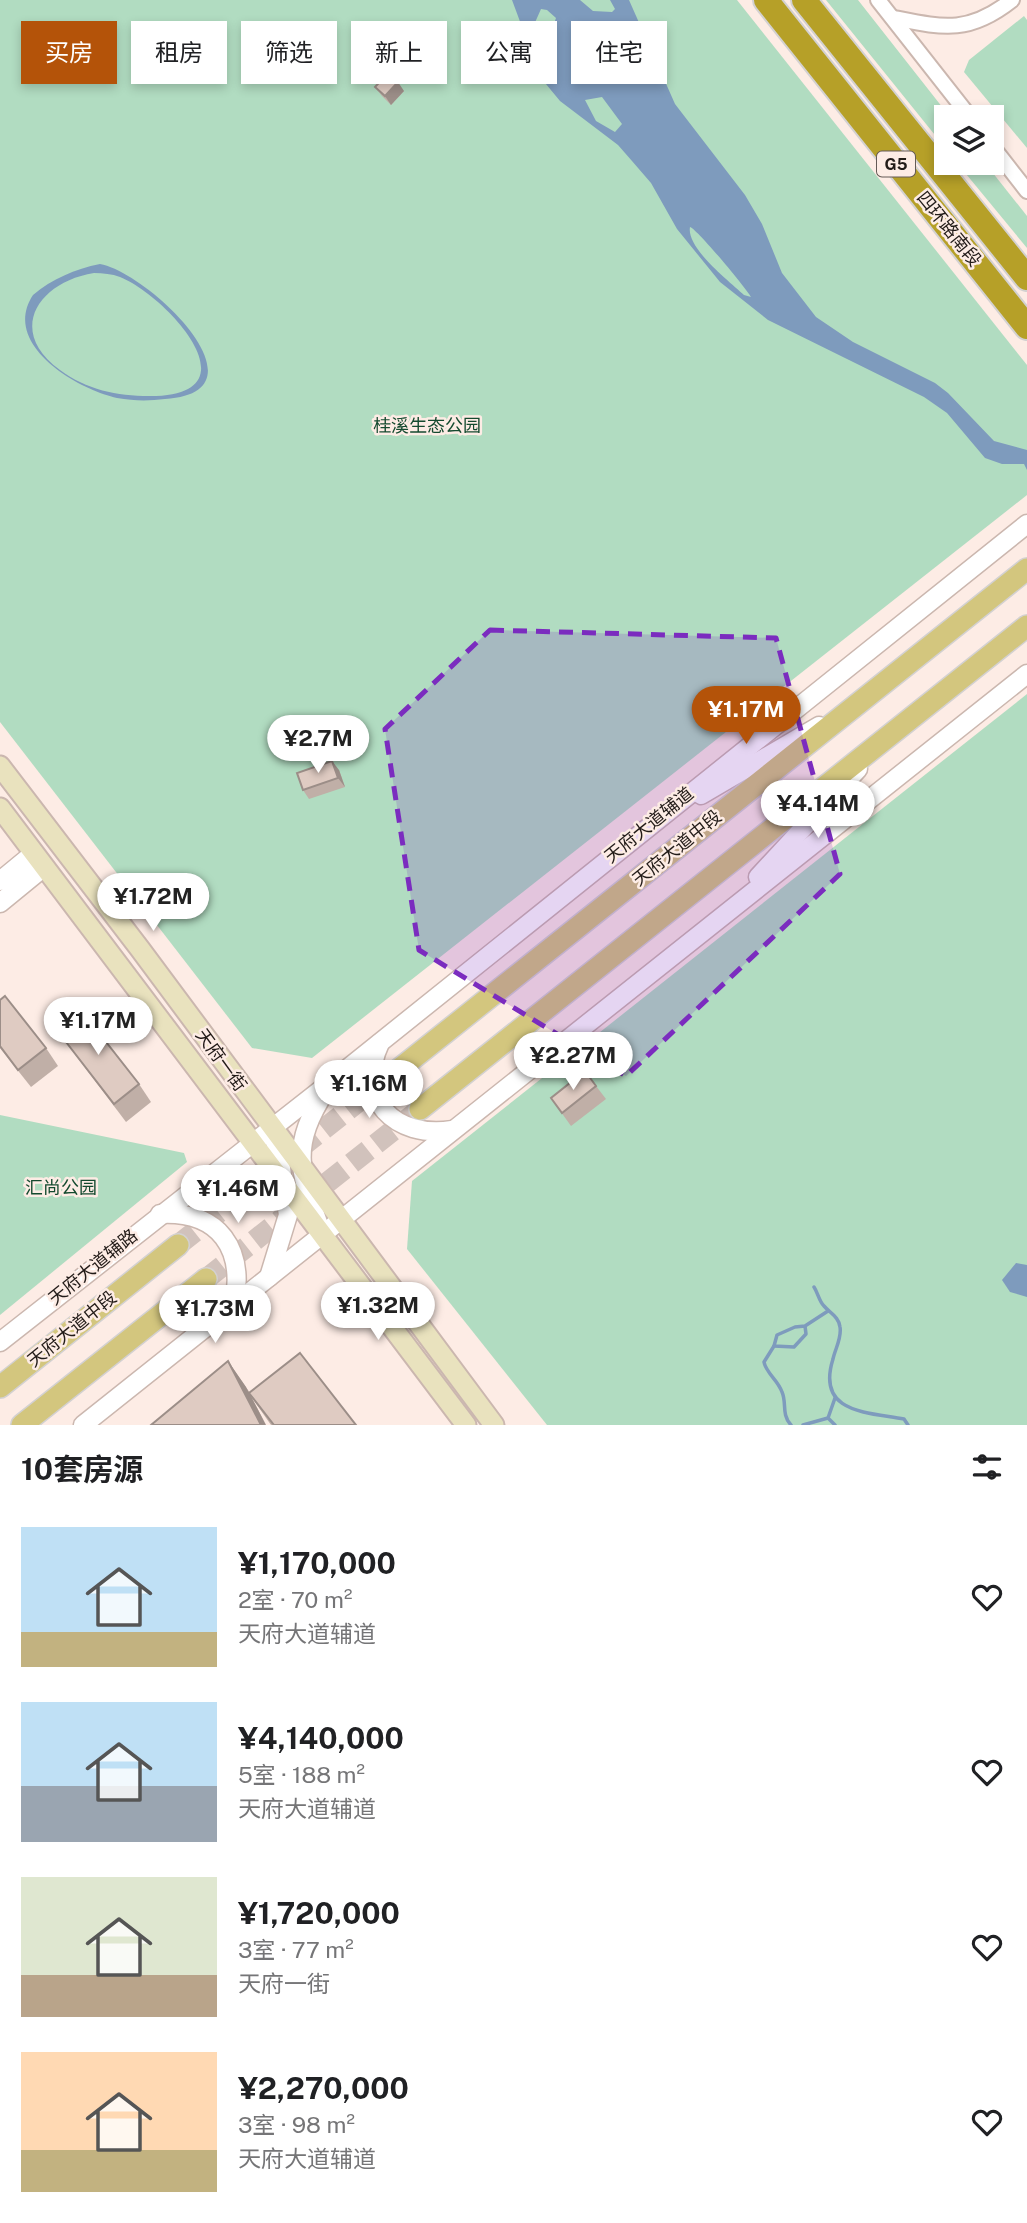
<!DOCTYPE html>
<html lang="zh">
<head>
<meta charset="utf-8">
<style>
	:root { --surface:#fff; --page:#f2f2f2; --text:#202124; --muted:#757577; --accent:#b45309 }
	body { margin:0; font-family:"Public Sans","Noto Sans SC",sans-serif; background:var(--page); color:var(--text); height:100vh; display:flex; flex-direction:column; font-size:26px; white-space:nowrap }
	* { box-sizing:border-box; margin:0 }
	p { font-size:23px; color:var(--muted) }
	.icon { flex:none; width:38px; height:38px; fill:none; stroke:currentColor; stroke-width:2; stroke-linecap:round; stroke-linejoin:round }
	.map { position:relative; height:1425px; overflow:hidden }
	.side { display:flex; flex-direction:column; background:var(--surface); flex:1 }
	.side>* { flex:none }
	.hud { position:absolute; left:21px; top:21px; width:985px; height:63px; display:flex; gap:14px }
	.buttons { position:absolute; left:934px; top:105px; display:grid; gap:14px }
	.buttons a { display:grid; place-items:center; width:70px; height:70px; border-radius:0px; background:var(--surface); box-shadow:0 4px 10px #0003; font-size:35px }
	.price { position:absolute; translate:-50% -60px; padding:0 16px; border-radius:24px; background:#fff; color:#222; font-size:23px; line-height:46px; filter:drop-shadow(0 2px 4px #0008) }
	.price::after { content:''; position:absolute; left:50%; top:42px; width:21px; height:16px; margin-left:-10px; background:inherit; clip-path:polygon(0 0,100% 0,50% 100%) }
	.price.current { background:var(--accent); color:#fff }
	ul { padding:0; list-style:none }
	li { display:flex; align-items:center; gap:21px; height:175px; padding:0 21px }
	li span { display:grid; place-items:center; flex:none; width:196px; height:140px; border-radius:0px; color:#555 }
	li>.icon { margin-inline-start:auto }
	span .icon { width:84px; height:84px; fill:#fffc; stroke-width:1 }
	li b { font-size:30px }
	h2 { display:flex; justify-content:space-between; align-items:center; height:84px; padding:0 21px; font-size:30px }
	.pill { padding:0 24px; border-radius:0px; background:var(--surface); box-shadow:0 4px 10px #0003; font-size:24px; line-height:63px }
	.pill.current { background:var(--accent); color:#fff }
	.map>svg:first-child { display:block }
	.green { fill:#b1dcc1 }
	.water { fill:#7e9bbd; fill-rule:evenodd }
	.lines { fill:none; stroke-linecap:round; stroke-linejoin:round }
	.stream { stroke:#7e9bbd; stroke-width:3.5 }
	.primary-tunnel { stroke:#d1c2bc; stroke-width:21; stroke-dasharray:21 10; stroke-linecap:butt }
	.minor-casing { stroke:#cbb7af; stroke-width:18 }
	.tertiary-casing { stroke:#cbb7af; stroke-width:21 }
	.secondary-casing { stroke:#cbb7af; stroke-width:23 }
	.primary-casing { stroke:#d3d1d1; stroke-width:24 }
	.motorway-casing { stroke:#d3d1d1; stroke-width:28 }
	.minor { stroke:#fff; stroke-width:14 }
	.tertiary { stroke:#fff; stroke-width:18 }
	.secondary { stroke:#e9e2be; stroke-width:19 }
	.primary { stroke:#d3c67e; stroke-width:21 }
	.motorway { stroke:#b6a028; stroke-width:24 }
	.wall { fill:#c0afa7 }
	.shaded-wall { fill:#9c8e88 }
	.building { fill:#dfcbc2; stroke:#9c8e88; stroke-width:2 }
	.marked { fill:#7b2cbf; fill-opacity:0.2; stroke:#7b2cbf; stroke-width:5; stroke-dasharray:14 9; stroke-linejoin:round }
	.labels { text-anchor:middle; stroke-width:5; stroke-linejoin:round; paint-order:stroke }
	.shield { fill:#fdece5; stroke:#645a56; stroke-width:2 }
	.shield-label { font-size:16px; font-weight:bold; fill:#221b18 }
	.street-label { font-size:18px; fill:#221b18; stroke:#fdece5 }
	.park-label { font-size:18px; fill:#144a2f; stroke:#fdece5 }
</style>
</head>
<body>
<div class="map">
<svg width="1027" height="1425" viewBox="0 0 1027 1425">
	<rect width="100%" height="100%" fill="#fdece5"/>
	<g class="green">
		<path d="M0,0h737l290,365v130l-715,563 -60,-10 -252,-326z"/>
		<path d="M826,0h32l92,117h-3v33z"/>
		<path d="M1024,16l3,4v128l-63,-76 5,-12z"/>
		<path d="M957,163h28l42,53v32z"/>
		<path d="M1027,694v731h-480l-140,-176 5,-68z"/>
		<path d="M0,1115l184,38 3,9 -187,153z"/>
	</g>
	<g class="water">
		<path d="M512,0h68l13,11 19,1 3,-3 -5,-9h19l46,104 70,91 17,29 20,49 34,44 37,25 82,41 13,10 46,48 33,9v20l-3,-6h-22l-17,-6 -38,-45 -23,-16 -156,-77 -48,-38 -43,-53 -26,-46 -19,-22 -14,-16 -58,-44 -19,-23zM541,9l6,1 9,8 -5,14 4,16 -12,-6 -10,-15zM624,27l13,19 -2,6 -16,9 -12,-10 6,-19zM602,97l20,27 -7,8 -19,-11 -11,-21zM690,227c6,1 57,62 61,70l-7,-2c-15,-14 -58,-47 -54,-68z"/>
		<path d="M100,264c49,9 173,128 65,135 -16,2 -31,2 -48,-1 -38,-8 -117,-53 -84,-103 19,-16 42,-26 67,-31zM94,273c9,0 18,1 26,4 45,18 136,115 36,119 -34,1 -68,-5 -96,-26 -54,-39 -22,-88 34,-97z"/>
		<path d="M1016,1263l11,2v32l-17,-5 -8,-12z"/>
	</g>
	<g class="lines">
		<g class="stream">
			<path d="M814,1287c4,6 5,14 10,19 6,7 15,11 16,21 2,11 -5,22 -7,32 -17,54 33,53 71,60l4,6"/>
			<path d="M805,1326l1,8 -12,13 -20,-1 3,-11 18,-8 10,-1 23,-15"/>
			<path d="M774,1346l-10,16c2,11 14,18 18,30 5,11 -1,22 9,33"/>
			<path d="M828,1418l7,7"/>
			<path d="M803,1425l25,-7 7,-20"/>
		</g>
		<g class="primary-tunnel">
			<path d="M178,1245l210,-167"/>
			<path d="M206,1279l214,-170"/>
		</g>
		<defs>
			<g id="minor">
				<path d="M878,0l92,117"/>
				<path d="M894,18c50,10 75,16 118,-18"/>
				<path d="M992,146l35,45"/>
			</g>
			<g id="tertiary">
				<path d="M701,795l118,-69"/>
				<path d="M758,877l100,-108"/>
				<path d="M0,881l34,-28"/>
				<path d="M0,903l44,-36"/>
				<path d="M380,1043c-26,56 15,96 72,87"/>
				<path d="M160,1214c60,-3 85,35 74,91"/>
				<path d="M320,1228c-22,-59 -29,-83 6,-138"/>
				<path d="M269,1277l19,-62 -9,-60 -8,-25"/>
				<path d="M0,1342l332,-261 695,-557"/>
				<path d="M83,1425l944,-751"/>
			</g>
			<g id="secondary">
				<path d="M0,766l140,183 354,476"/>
				<path d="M0,808l466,617"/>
			</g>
			<g id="primary">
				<path d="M392,1075l635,-506"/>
				<path d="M420,1109l607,-483"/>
				<path d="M0,1387l178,-142"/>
				<path d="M22,1425l184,-146"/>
			</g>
			<g id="motorway">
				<path d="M766,0l261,327"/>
				<path d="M804,0l223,278"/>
			</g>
		</defs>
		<use href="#minor" class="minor-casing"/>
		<use href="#tertiary" class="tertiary-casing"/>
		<use href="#secondary" class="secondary-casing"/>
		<use href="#primary" class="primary-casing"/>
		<use href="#motorway" class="motorway-casing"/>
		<use href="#minor" class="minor"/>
		<use href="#tertiary" class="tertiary"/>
		<use href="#secondary" class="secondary"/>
		<use href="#primary" class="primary"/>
		<use href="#motorway" class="motorway"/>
	</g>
	<g class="wall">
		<path d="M375,87l29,4 -13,14 -9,-9z"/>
		<path d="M339,770l6,17 -36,12 -6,-9z"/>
		<path d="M0,1000l46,48 12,18 -27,21 -31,-39z"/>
		<path d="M56,1029l83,55 12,18 -25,20z"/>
		<path d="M596,1086l10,13 -35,27 -20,-28z"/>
		<path d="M228,1361l22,32 106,32h-85l-19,-27 14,27z"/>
	</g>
	<g class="shaded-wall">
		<path d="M398,82l6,9 -13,14 -6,-9z"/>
		<path d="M332,761l7,9 6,17 -7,-9z"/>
		<path d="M228,1361l18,26 20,38h-5z"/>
	</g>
	<g class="building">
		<path d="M388,73l10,9 -13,14 -10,-9z"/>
		<path d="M332,761l6,17 -35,12 -6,-17z"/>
		<path d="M5,996l41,52 -28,22 -18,-24v-46z"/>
		<path d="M81,1010l58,74 -25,20 -58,-75z"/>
		<path d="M585,1071l11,15 -34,27 -11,-15z"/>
		<path d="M300,1353l56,72h-82l-25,-32z"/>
		<path d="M228,1361l33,64h-110z"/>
	</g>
	<path class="marked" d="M490,630l286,8 64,236 -214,202 -207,-126 -34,-221z"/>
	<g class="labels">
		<rect class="shield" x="877" y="151.5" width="38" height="25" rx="5"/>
		<g class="shield-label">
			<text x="896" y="170">G5</text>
		</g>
		<g class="street-label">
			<text transform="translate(949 229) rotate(51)" y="6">四环路南段</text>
			<text transform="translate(649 825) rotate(-39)" y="6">天府大道辅道</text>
			<text transform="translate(677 848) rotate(-39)" y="6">天府大道中段</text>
			<text transform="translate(221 1060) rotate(54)" y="6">天府一街</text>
			<text transform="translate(93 1267) rotate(-39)" y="6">天府大道辅路</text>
			<text transform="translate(72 1329) rotate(-39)" y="6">天府大道中段</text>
		</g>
		<g class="park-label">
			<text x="427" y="432">桂溪生态公园</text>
			<text x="61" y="1194">汇尚公园</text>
		</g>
	</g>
</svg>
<div class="buttons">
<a><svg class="icon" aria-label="layers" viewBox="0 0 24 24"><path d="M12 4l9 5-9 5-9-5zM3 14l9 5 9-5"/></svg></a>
</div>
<b class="price current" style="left:746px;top:746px">¥1.17M</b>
<b class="price" style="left:318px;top:775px">¥2.7M</b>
<b class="price" style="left:818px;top:840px">¥4.14M</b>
<b class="price" style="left:153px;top:933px">¥1.72M</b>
<b class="price" style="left:98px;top:1057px">¥1.17M</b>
<b class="price" style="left:573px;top:1092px">¥2.27M</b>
<b class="price" style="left:369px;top:1120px">¥1.16M</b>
<b class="price" style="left:238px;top:1225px">¥1.46M</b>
<b class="price" style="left:378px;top:1342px">¥1.32M</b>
<b class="price" style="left:215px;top:1345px">¥1.73M</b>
<div class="hud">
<a class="pill current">买房</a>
<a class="pill">租房</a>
<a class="pill">筛选</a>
<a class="pill">新上</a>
<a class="pill">公寓</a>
<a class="pill">住宅</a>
</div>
</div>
<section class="side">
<h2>10套房源<svg class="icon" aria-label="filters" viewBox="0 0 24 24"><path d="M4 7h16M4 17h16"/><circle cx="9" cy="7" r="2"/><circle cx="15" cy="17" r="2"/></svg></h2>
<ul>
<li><span style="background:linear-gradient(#bfe0f5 75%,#c2b280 0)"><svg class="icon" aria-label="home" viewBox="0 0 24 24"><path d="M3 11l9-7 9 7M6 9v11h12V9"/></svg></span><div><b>¥1,170,000</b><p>2室 · 70 m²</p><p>天府大道辅道</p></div><svg class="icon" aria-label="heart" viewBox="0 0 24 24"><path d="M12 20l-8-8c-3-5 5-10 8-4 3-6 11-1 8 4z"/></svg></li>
<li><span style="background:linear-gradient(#bfe0f5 60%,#9aa5b1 0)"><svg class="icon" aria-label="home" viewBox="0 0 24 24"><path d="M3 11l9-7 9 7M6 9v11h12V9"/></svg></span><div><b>¥4,140,000</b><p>5室 · 188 m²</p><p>天府大道辅道</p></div><svg class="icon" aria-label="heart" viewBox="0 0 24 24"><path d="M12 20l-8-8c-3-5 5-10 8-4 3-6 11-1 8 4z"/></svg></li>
<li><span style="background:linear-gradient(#dfe7d0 70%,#b9a48a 0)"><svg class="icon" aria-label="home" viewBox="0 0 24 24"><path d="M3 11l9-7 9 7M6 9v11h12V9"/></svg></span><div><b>¥1,720,000</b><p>3室 · 77 m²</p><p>天府一街</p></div><svg class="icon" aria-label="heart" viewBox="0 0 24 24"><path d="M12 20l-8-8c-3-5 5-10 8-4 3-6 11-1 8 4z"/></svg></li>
<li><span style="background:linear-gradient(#ffd9b3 70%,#c2b280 0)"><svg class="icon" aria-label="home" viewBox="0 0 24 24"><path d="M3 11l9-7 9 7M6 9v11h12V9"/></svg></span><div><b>¥2,270,000</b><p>3室 · 98 m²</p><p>天府大道辅道</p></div><svg class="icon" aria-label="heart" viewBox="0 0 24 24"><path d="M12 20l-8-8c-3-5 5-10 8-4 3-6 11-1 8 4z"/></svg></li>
</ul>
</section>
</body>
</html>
